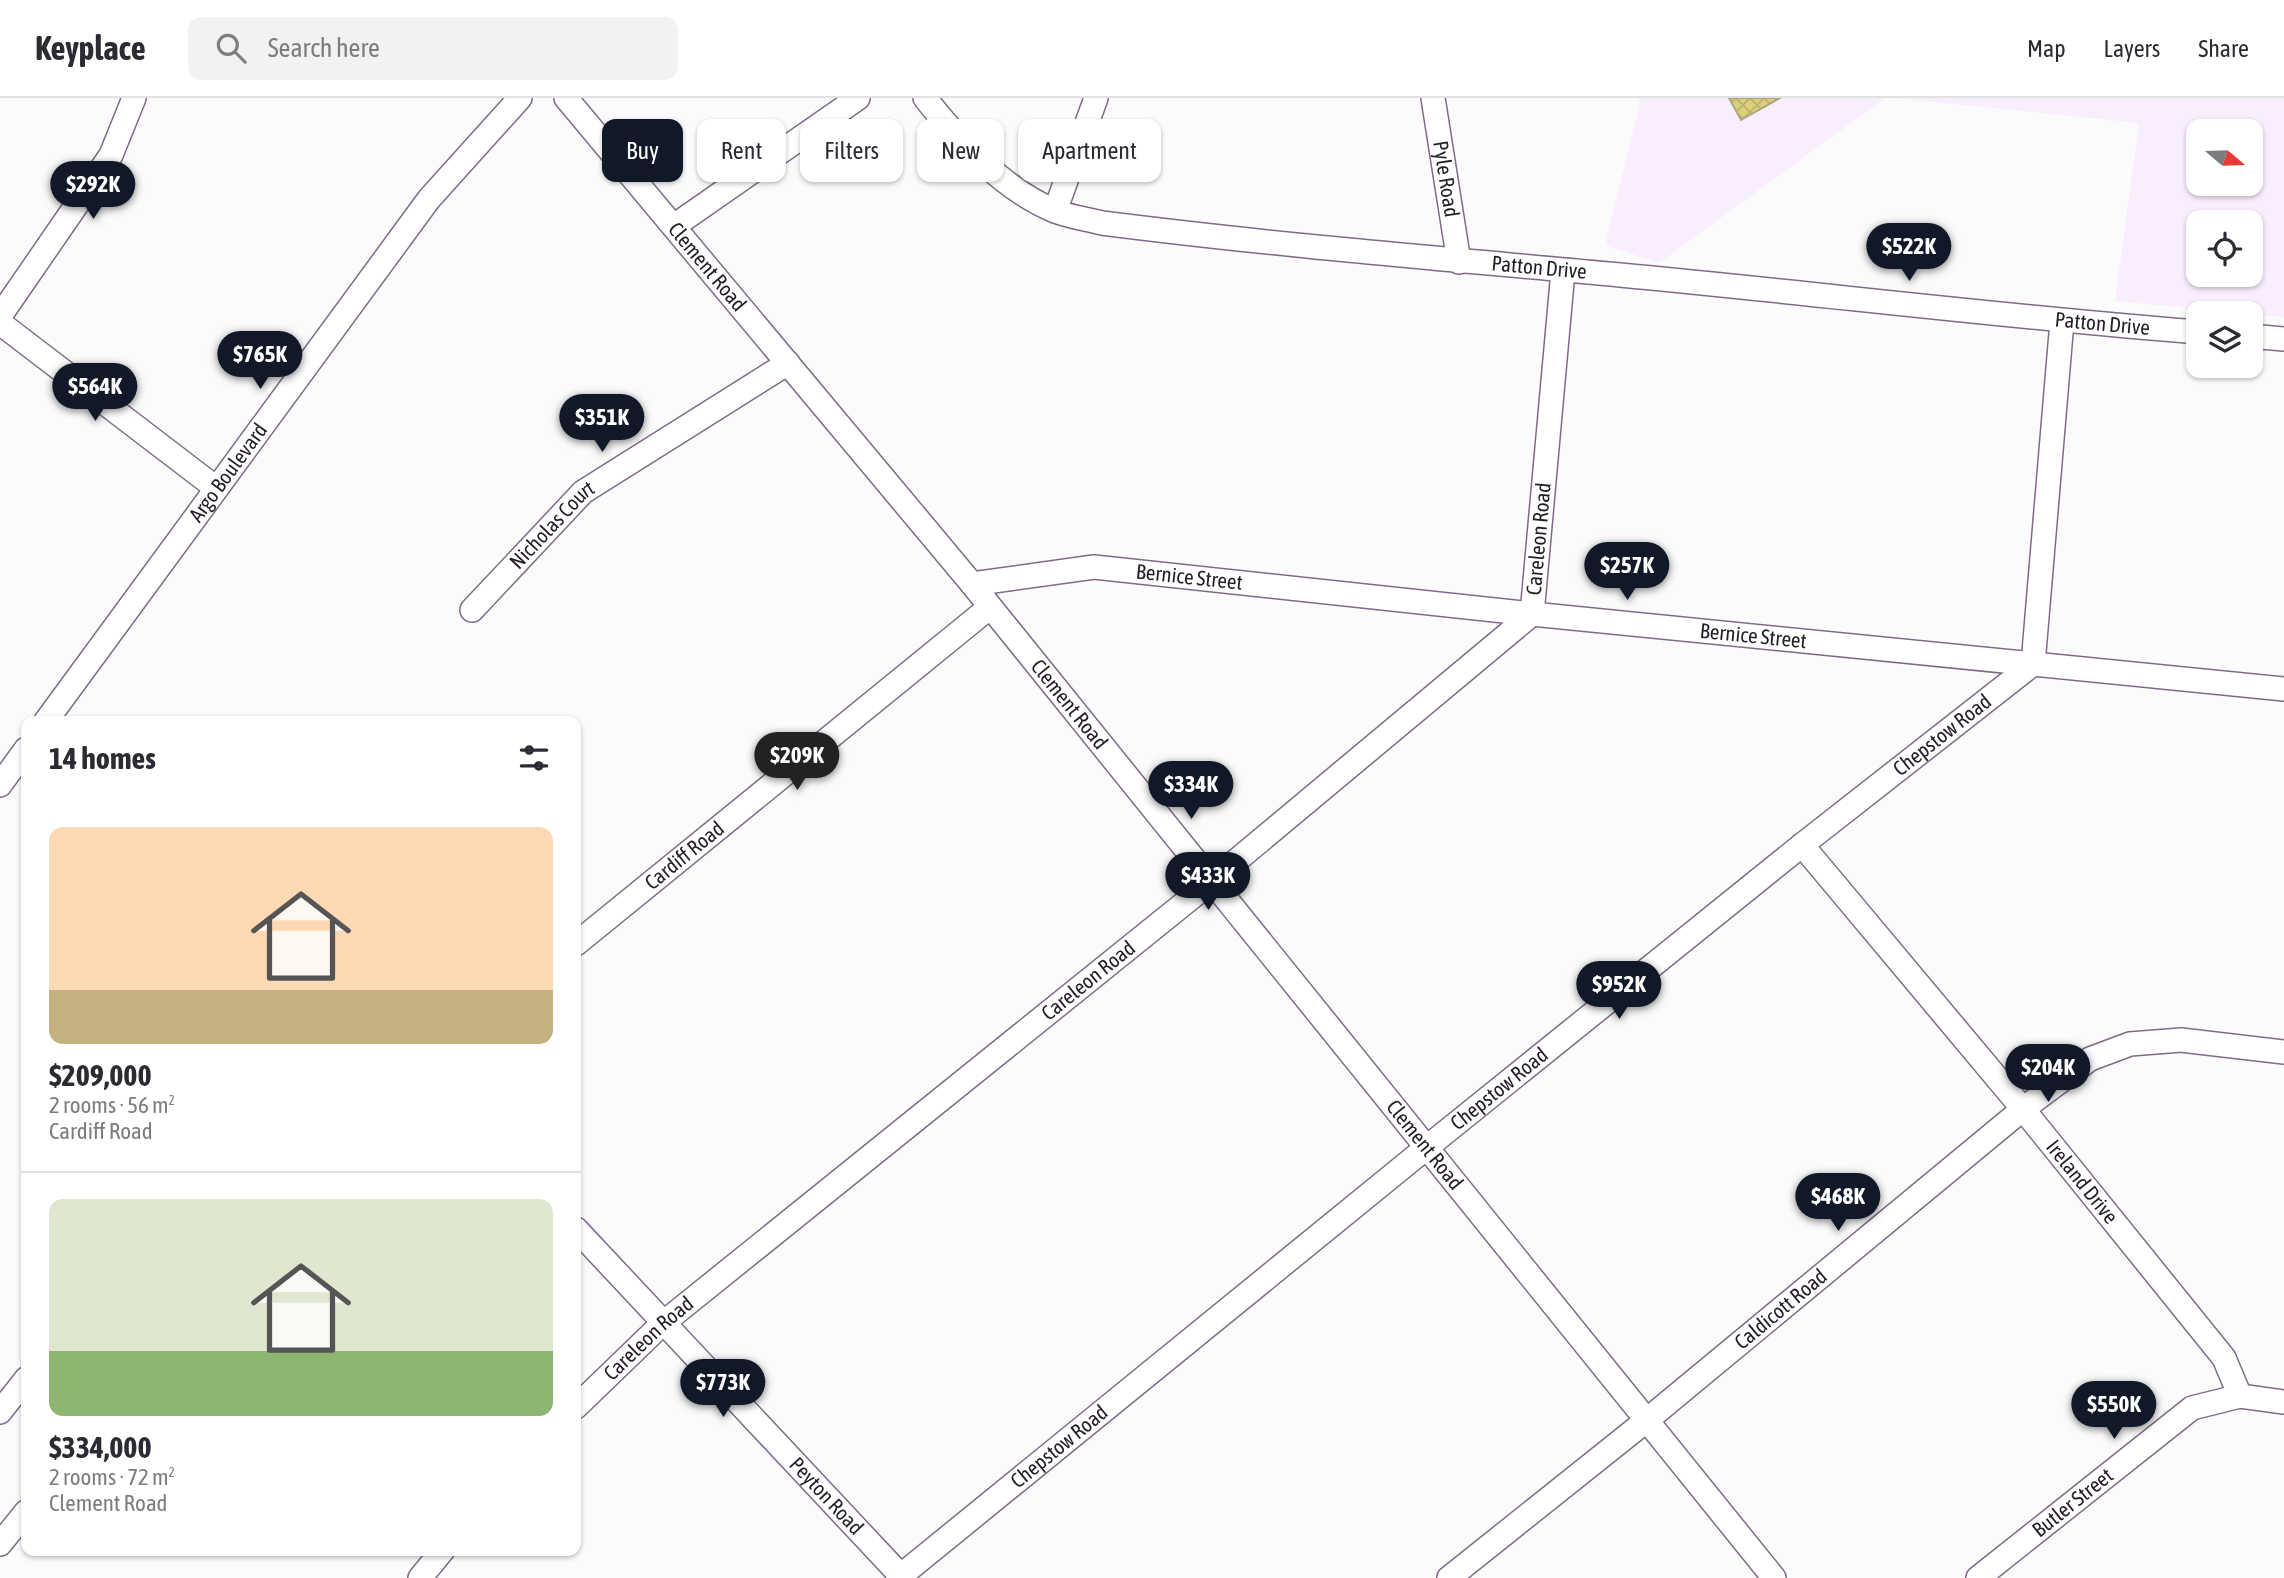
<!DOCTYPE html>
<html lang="en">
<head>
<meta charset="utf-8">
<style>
	:root { --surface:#fff; --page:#f2f2f3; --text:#2b2b33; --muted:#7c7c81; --line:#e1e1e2; --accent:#111827 }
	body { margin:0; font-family:"Asap Condensed",sans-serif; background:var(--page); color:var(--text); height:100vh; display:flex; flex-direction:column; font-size:26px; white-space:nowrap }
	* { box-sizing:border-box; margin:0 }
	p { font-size:23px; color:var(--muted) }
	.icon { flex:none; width:38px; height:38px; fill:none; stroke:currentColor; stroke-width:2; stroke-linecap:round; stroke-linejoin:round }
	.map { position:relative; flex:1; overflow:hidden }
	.drawer { position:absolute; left:21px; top:618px; width:560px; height:840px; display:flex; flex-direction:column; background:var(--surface); border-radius:14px; box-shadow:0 2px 5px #0004 }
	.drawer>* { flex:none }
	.hud { position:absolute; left:602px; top:21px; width:665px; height:63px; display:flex; gap:14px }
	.needle { width:46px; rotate:109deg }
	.controls { position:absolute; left:2186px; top:21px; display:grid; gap:14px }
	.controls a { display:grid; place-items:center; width:77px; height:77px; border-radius:14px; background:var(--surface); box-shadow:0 2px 5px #0004; font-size:35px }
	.price { position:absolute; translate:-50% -60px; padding:0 16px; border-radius:24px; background:var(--accent); color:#fff; font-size:23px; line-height:46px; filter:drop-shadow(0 2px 4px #0008) }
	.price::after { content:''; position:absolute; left:50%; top:42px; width:21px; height:16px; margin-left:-10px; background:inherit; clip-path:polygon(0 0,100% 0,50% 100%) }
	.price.active { background:#222; color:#fff }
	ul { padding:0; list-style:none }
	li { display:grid; align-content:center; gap:14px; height:371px; padding:0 28px }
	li+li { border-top:2px solid var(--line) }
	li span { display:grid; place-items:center; height:217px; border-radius:14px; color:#555 }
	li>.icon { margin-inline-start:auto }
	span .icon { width:126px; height:126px; fill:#fffc; stroke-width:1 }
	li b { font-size:30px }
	h2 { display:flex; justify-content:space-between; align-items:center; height:84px; padding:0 28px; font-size:30px }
	.pill { padding:0 24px; border-radius:14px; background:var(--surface); box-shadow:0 2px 5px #0004; font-size:24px; line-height:63px }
	.pill.active { background:var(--accent); color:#fff }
	header { display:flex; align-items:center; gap:42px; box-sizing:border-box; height:98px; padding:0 35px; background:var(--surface); border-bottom:2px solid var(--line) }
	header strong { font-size:33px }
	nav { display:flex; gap:38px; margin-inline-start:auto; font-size:24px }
	.search { width:490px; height:63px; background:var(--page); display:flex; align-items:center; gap:18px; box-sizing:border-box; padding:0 24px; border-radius:14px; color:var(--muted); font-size:26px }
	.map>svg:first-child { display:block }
	.built { fill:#f9eefe; fill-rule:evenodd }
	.building { fill:url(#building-cross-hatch); stroke:#aba784; stroke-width:2 }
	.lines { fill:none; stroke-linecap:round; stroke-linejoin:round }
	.minor-casing { stroke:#7f6b87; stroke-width:26 }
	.minor { stroke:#fff; stroke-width:23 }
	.labels { text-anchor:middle; stroke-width:7; stroke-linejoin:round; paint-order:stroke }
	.street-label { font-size:21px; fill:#241c27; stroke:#fbfbfb }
</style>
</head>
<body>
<header>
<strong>Keyplace</strong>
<div class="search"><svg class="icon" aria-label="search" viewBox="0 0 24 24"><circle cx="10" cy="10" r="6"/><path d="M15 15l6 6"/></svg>Search here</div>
<nav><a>Map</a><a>Layers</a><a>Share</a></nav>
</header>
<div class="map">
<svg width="2284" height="1480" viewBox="0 0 2284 1480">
	<defs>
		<pattern id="building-cross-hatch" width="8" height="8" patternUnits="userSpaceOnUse" patternTransform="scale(1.75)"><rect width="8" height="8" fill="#dbd07b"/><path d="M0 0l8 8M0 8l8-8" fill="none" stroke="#bcb26a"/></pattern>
	</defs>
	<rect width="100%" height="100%" fill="#fbfbfb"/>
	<g class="built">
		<path d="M1638,0h247l-226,165 -54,-18 35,-141z"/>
		<path d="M1897,0h387v219l-169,-16 24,-178zM2198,33h52v53h-52zM2198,124h52v53h-52z"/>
	</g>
	<path class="building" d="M1729,0h51l-39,22z"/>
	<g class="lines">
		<defs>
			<g id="minor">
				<path id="s1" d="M566,0l406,486 802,994"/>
				<path id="s2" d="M925,0c35,44 77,91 130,113 15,6 32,8 47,12 172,22 345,36 518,52 193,18 385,42 578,57"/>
				<path id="s3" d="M1433,0l26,164"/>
				<path d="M1055,113l41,-113"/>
				<path d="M674,128l184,-128"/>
				<path d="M0,218l111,-161 23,-57"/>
				<path d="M0,225l216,165"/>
				<path d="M2250,238l34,3"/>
				<path id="s4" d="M972,486l122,-17 438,47 752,75"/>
				<path id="s5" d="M472,512l111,-118 205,-129"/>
				<path id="s6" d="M46,623l383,-522 91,-101"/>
				<path d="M0,687l26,-36"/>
				<path id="s7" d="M1802,747l221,264 201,249 16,38"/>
				<path id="s8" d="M576,846l414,-337"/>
				<path id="s9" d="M576,1131l327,349"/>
				<path id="s10" d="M576,1309l86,-83 550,-443 320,-267 31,-343"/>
				<path d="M0,1314l26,-33"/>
				<path d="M0,1446l26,-32"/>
				<path d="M420,1480l23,-28"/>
				<path id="s11" d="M898,1480l528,-430 376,-303 231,-181 29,-343"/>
				<path id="s12" d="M1449,1480l198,-158 376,-311 67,-50 40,-15 51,-4 103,12"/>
				<path id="s13" d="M1978,1480l214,-170 48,-12 44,6"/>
			</g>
		</defs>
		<use href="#minor" class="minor-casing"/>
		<use href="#minor" class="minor"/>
	</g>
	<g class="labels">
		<g class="street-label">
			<text dy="7" stroke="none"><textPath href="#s3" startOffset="82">Pyle Road</textPath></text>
			<text dy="7" stroke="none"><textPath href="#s1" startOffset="220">Clement Road</textPath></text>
			<text dy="7" stroke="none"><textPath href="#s2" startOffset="662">Patton Drive</textPath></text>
			<text dy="7" stroke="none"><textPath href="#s2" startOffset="1228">Patton Drive</textPath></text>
			<text dy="7" stroke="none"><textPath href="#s6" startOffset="308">Argo Boulevard</textPath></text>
			<text dy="7" stroke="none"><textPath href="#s5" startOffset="117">Nicholas Court</textPath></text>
			<text dy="7" stroke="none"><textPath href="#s10" startOffset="1318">Careleon Road</textPath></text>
			<text dy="7" stroke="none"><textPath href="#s4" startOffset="219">Bernice Street</textPath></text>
			<text dy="7" stroke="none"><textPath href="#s4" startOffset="786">Bernice Street</textPath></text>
			<text dy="7" stroke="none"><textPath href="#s1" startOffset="788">Clement Road</textPath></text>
			<text dy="7" stroke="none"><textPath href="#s11" startOffset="1342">Chepstow Road</textPath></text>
			<text dy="7" stroke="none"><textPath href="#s8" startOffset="140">Cardiff Road</textPath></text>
			<text dy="7" stroke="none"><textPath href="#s10" startOffset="667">Careleon Road</textPath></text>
			<text dy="7" stroke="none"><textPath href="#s11" startOffset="775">Chepstow Road</textPath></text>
			<text dy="7" stroke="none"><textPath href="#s1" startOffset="1354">Clement Road</textPath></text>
			<text dy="7" stroke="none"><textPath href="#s7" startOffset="438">Ireland Drive</textPath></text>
			<text dy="7" stroke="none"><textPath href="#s12" startOffset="427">Caldicott Road</textPath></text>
			<text dy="7" stroke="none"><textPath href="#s10" startOffset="100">Careleon Road</textPath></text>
			<text dy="7" stroke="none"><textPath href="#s11" startOffset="208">Chepstow Road</textPath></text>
			<text dy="7" stroke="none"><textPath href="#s9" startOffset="366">Peyton Road</textPath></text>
			<text dy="7" stroke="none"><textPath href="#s13" startOffset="121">Butler Street</textPath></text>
		</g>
	</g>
</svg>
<div class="controls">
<a><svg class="needle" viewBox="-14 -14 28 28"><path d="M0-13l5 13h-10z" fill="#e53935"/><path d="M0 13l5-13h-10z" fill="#7c7c81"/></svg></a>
<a><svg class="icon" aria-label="locate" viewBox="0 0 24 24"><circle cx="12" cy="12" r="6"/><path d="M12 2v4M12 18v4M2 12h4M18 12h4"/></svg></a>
<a><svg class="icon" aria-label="layers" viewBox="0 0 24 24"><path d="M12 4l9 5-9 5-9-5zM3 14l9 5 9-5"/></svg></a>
</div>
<b class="price" style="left:93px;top:123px">$292K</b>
<b class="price" style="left:1909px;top:185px">$522K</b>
<b class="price" style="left:260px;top:293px">$765K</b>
<b class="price" style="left:95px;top:325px">$564K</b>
<b class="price" style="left:602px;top:356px">$351K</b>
<b class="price" style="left:1627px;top:504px">$257K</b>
<b class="price active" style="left:797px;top:694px">$209K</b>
<b class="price" style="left:1191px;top:723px">$334K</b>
<b class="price" style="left:1208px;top:814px">$433K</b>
<b class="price" style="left:1619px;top:923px">$952K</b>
<b class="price" style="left:2048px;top:1006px">$204K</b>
<b class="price" style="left:1838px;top:1135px">$468K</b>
<b class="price" style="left:723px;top:1321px">$773K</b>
<b class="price" style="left:2114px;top:1343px">$550K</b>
<div class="hud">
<a class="pill active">Buy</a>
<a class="pill">Rent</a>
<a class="pill">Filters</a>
<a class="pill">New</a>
<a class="pill">Apartment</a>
</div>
<section class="drawer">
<h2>14 homes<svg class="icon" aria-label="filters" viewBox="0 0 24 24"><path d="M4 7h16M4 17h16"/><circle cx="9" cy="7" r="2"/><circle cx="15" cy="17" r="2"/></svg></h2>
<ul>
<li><span style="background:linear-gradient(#ffd9b3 75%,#c2b280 0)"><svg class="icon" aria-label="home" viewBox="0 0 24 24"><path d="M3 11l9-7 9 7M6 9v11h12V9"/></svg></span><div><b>$209,000</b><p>2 rooms · 56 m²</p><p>Cardiff Road</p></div></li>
<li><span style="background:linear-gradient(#dfe7d0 70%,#8fb573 0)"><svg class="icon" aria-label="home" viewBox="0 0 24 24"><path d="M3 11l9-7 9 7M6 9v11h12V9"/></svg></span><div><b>$334,000</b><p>2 rooms · 72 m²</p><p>Clement Road</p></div></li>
</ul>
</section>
</div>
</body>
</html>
